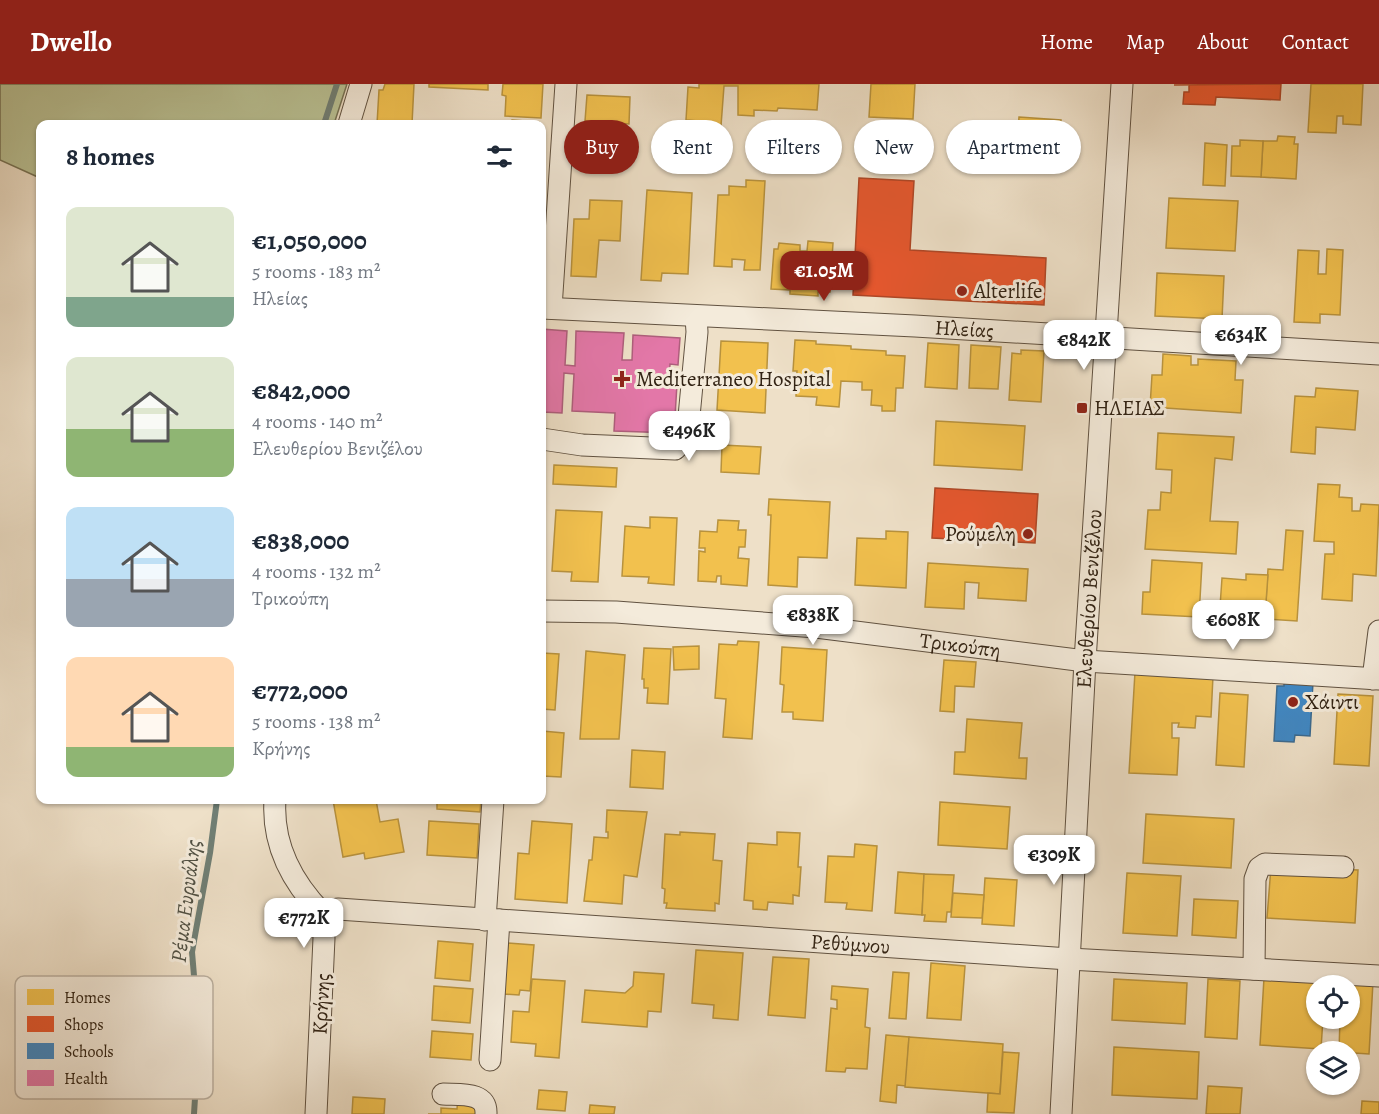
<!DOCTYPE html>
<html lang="en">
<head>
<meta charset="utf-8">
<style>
	:root { --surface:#fff; --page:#f2f2f3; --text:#1f2937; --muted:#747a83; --accent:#8f2418 }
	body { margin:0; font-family:Alegreya,serif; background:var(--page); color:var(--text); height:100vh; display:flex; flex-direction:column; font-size:22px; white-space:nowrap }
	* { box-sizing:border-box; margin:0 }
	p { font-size:20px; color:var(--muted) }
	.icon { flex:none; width:33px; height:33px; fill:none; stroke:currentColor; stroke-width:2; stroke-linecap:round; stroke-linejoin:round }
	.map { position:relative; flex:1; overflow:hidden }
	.panel { position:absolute; left:36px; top:36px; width:510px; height:684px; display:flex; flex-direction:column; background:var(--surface); border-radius:12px; box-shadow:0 2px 4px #0004 }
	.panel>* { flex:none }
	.hud { position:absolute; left:564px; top:36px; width:570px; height:54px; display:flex; gap:12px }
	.tools { position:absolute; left:1306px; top:891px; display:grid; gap:12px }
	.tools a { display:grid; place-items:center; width:54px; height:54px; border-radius:50%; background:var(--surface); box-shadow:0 2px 4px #0004; font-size:30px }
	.price { position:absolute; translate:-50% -51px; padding:0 14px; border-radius:12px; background:#fff; color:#222; font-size:20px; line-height:39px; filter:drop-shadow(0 2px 3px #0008) }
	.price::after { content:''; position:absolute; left:50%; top:36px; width:18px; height:14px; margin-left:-9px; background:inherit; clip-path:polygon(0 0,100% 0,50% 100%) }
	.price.selected { background:var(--accent); color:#fff }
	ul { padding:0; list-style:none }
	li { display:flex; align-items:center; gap:18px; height:150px; padding:0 30px }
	li span { display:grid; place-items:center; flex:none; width:168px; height:120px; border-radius:12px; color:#555 }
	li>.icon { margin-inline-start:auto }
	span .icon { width:72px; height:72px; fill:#fffc; stroke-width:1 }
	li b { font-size:26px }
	h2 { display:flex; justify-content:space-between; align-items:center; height:72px; padding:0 30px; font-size:26px }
	.chip { padding:0 21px; border-radius:27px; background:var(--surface); box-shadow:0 2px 4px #0004; font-size:21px; line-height:54px }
	.chip.selected { background:var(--accent); color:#fff }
	header { display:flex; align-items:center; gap:36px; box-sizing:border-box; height:84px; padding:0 30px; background:var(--accent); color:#fff }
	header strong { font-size:28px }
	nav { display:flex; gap:33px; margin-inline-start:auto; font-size:21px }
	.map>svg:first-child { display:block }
	.green { fill:#bac295; stroke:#767254; stroke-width:1.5 }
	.homes { fill:#f2c14e; stroke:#b8923d; stroke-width:1.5 }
	.shops { fill:#e4572e; stroke:#af4726; stroke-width:1.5 }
	.schools { fill:#3f88c5; stroke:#3b6a90; stroke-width:1.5 }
	.health { fill:#e377a8; stroke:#ae5e7c; stroke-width:1.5 }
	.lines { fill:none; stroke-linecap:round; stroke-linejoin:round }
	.stream { stroke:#707f75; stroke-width:6 }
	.minor-casing { stroke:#615241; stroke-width:23 }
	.minor { stroke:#f4ebdb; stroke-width:21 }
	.poi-dot { fill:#8f2418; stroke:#f4ebdb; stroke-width:2 }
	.labels { text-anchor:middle; stroke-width:6; stroke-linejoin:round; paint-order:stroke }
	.poi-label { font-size:21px; fill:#322314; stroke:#f4ebdb; text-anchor:start }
	.street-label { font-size:21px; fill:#322314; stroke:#f4ebdb }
	.water-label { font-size:22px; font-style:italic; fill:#515144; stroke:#f4ebdb }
	.key { fill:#f4ebdb; stroke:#baaf9f; stroke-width:1.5 }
	.key-label { font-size:16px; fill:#322314 }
</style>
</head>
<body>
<header>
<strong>Dwello</strong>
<nav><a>Home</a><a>Map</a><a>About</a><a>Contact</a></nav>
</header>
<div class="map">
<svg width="1379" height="1030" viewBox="0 0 1379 1030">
	<rect width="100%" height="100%" fill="#eee0c8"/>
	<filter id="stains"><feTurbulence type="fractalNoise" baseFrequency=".00333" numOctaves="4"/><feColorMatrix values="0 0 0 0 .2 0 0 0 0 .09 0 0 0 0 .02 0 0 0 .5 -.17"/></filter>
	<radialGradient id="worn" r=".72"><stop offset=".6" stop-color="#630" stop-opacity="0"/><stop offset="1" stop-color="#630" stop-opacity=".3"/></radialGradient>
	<path class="green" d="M0,0h347l-13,40h-294v54l-40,-18z"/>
	<g class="homes">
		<path d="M385,0h29l-2,40h-35l2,-34h4z"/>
		<path d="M429,0h59v6l-59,-3z"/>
		<path d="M503,0h40l-2,34 -36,-2 1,-20 -4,-1z"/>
		<path d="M699,0h120l-2,26 -39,-2 -1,3 -23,-1v6l-16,-1v-29h-14l-3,40 -23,-2v-3l-12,-1 2,-33 11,1z"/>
		<path d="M871,0h44l-2,35 -44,-2z"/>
		<path d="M1311,0h52l-2,41 -18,-1v-8h-6l-1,17 -28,-1z"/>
		<path d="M587,11l43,2 -1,27 -44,-3z"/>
		<path d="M1019,33l42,3 -3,49 -42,-3z"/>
		<path d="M512,36l27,2v2h-28z"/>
		<path d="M1278,52l17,1 -1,7h4l-2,35 -35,-2 2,-36h14z"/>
		<path d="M1240,56l23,1 -2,36 -30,-1 1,-30h8z"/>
		<path d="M1205,59l22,2 -2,41 -22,-1z"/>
		<path d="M746,96l19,1 -5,89h-16l1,-10 -13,-1v8l-18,-1 4,-71h11v-9l17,1z"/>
		<path d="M647,106l45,3 -4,81 -26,-1 -1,8 -20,-1z"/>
		<path d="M1169,114l69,3 -3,50 -69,-3z"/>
		<path d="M590,116l32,1 -2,40 -21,-1 -3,37 -25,-1 3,-57h15z"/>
		<path d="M808,157l25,2 -3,49h-12v4l-28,-2v-4l-19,-1 3,-40h4l1,-6 21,2v6h7z"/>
		<path d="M1327,165l16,1 -3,65 -20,-1v9l-26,-1 4,-72 21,1 -1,23h8z"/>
		<path d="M1157,189l67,3 -2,43 -67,-3z"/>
		<path d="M795,256l21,1v3l35,2v3l35,2v4l19,1 -2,32h-7l-1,23h-13v-5l-11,-1 1,-15h-10v-8l-21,-1 -2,26 -23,-2 1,-8 -21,-1 1,-25h-4z"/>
		<path d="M721,257l47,2 -3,70 -48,-3z"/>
		<path d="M928,259l31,2 -2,44 -32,-2z"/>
		<path d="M971,261l30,2 -3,42 -29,-1z"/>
		<path d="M1021,266l23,1 -3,51 -32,-2 3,-47 9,1z"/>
		<path d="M1163,270l28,2v9h7v-6l38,2 -1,19h8l-2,33 -91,-6 2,-32h10z"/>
		<path d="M1316,304l42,3 -3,39 -39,-3 -1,27 -24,-2 4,-56 20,1z"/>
		<path d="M936,337l89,5 -3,44 -88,-5z"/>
		<path d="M1158,349l76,4 -2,23 -17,-2 -5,63 28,1 -2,32 -91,-5 3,-39h12l1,-18 10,1 1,-23 -16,-1z"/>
		<path d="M722,361l39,2 -2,27 -38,-2z"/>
		<path d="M554,381l63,3 -1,19 -63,-3z"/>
		<path d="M1318,400l22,1 -1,12 13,1v13h8l1,-7 18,1 -3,71 -23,-2 -1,27 -30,-2 3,-45h9v-12l-20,-1z"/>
		<path d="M769,415l61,3 -3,56 -29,-1 -1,30 -29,-2 3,-70h-3z"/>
		<path d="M556,426l46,2 -4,70 -27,-1 1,-9 -20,-1z"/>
		<path d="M650,433l27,1 -3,67 -26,-2 1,-6 -27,-1 3,-50 25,2z"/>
		<path d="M718,436l21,1 -1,9h8l-1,17h-6l-1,11 11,1 -2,27 -26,-2v-8h-4l-1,6 -18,-1 1,-30 6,1v-4h-6l1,-17 17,1z"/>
		<path d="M1286,446l17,1 -6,90 -32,-2 3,-50 15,1z"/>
		<path d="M886,447l22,1 -2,56 -51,-3 2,-47 29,1z"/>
		<path d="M1152,476l50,3 -3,54 -57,-3 1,-22h7z"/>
		<path d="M928,479l100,6 -2,32 -48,-3 1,-15 -14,-1 -1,27 -39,-2z"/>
		<path d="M1246,490l22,1 -4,54 -19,-1v-5l-26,-2 3,-43 24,2z"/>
		<path d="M738,557l21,1 -7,97 -29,-2 3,-38 -11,-1 4,-54 18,1z"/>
		<path d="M699,562v23l-25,1 -1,-23z"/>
		<path d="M782,563l45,3 -4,71 -30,-2v-7h-11l2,-27 -4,-1z"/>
		<path d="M644,564l27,1 -3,55 -21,-1 1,-15h-4v-9h-2z"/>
		<path d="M586,567l39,4 -6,84h-39z"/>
		<path d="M542,569l17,1 -4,56 -13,-1z"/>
		<path d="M944,576l32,2 -2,25 -19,-1 -1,26 -14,-1z"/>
		<path d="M1135,588l78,4 -2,41 -15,-1 -1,12 -17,-1 1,-4h-7v15h7l-2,37 -48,-2z"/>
		<path d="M1220,609l28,2 -4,72 -28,-2z"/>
		<path d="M1338,610l35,2 -4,70 -35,-2z"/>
		<path d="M967,635l55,4 -3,35h8l-1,21 -72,-5 1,-22h10z"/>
		<path d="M542,647l22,2 -3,44 -19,-1z"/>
		<path d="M632,666l33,2 -2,37 -33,-2z"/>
		<path d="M333,716h43l4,22 18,-3 6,33 -39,7 -1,-6 -21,4z"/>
		<path d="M437,716h44l-1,12 -43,-3z"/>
		<path d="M940,718l70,5 -3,42 -69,-4z"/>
		<path d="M607,726l40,2 -10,65 -13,-2 -2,29 -38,-3 5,-41h3l2,-23 14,1v-6h-2z"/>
		<path d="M1146,730l88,5 -3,49 -88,-5z"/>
		<path d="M429,737l50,3 -2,34 -50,-3z"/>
		<path d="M532,737l40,3 -5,79 -52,-4 3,-46 11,1z"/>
		<path d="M680,748l35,2 -2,26 9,1 -3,43 -4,-1v8l-49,-3 1,-5h-3l1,-14 -3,-1 3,-54 15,1z"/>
		<path d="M777,748l23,1 -2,34h3l-2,29 -6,-1v9l-25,-2 -1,8 -14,-1v-8l-9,-1 4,-57 29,2z"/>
		<path d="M855,760l22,2 -5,65 -26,-2 1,-6 -22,-1 3,-46 26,1z"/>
		<path d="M1271,783l87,3 -3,53 -88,-5z"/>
		<path d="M898,788l26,2 -2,41 -27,-2z"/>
		<path d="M1127,789l54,3 -4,60 -54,-3z"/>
		<path d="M924,790l30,1 -3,37h-4l-1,10 -22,-1 1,-6h-3z"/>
		<path d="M985,794l32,2 -3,46 -32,-2z"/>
		<path d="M953,809l31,2 -2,23 -31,-1z"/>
		<path d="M1194,815l44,2 -2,37 -44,-3z"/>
		<path d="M438,857l35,3 -3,37 -35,-3z"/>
		<path d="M508,859l26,2 -4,46 -10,-1 -1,5 -15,-1z"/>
		<path d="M696,866l47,3 -5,67 -25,-2 1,-13 -22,-2z"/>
		<path d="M773,873l36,2 -4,59 -37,-3z"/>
		<path d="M931,879l34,3 -4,54 -34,-2z"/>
		<path d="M634,888l30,2 -3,38 -13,-1 -1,16 -65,-5 3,-32 40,3 8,-7z"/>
		<path d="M893,888l16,1 -3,46 -17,-1z"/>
		<path d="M1264,894l61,3v5h-8v32h6l-2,31 -61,-4z"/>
		<path d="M532,895l33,2 -6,77 -24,-2 1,-12 -25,-2 2,-31 16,1z"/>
		<path d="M1114,895l73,4 -2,41 -73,-4z"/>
		<path d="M1208,895l32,2 -3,58 -32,-2z"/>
		<path d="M1342,896l31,2 -4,72 -30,-2 1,-34h10v-32h-8z"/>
		<path d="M434,902l39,3 -3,34 -38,-3z"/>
		<path d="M832,902l36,3 -3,38 5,1 -3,41 -21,-1 -1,4 -19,-1 5,-63 6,1v-9l-6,-1z"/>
		<path d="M432,947l41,3 -2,26 -41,-3z"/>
		<path d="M886,951l23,2 -3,49 -9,-1 -1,18 -16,-2z"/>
		<path d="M909,953l94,7 -3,50 -95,-7z"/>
		<path d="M1114,963l85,5 -2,47 -85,-4z"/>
		<path d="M1003,968l16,1 -5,60 -27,-1 1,-19 12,1z"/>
		<path d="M1208,1002l34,2 -2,26h-34z"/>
		<path d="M539,1006l28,2 -2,19 -28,-2z"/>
		<path d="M353,1013l32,2 -1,15h-32z"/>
		<path d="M458,1013l20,9v8h-50h13v-6l16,1z"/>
		<path d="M1362,1017l17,1v12h-18z"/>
		<path d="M590,1021l25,2 -1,7h-25z"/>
	</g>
	<g class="shops">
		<path d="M1281,0l-1,16 -64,-3 -1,8 -32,-1 1,-12h5v-7h-15z"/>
		<path d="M859,94l55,3 -4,69 136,8 -2,47 -191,-10z"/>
		<path d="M935,404l103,6 -3,49 -103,-5z"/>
	</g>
	<path class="schools" d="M1284,596l29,2 -3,54 -15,-1 -1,7 -20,-1 3,-55h7z"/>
	<path class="health" d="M542,245l25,2 -2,34 10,1 1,-35 48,2 -2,27h10l1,-25 47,3 -2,27 -8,-1 -1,19 8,1 -3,49 -60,-2 1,-18 -43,-2 2,-37 -10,-1 -2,40 -20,-1z"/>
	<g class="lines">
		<g class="stream">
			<path d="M324,40l13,-40"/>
			<path d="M194,1030l5,-79 -7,-83 18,-99 7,-53"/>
		</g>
		<defs>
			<g id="minor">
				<path d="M349,40l12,-40"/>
				<path id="s1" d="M542,224l373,18 464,28"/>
				<path d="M551,224l15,-224"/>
				<path d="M542,355l40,6 93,4 10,-10 3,-12 9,-95 -1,-15"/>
				<path id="s2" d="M542,527l74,1 200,15 269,34 294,18"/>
				<path d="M1373,595l6,-48"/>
				<path d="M275,716c-3,44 17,82 47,113l2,25 -8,176"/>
				<path id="s3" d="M322,829l16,-4 731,50 310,17"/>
				<path d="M485,836l8,-120"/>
				<path d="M1254,885l1,-90 4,-11 6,-4 78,3"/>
				<path d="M490,976l9,-140"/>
				<path d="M443,1010c17,1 44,-3 43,20"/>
				<path id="s4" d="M1061,1030l24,-453 37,-577"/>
			</g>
		</defs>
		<use href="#minor" class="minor-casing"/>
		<use href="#minor" class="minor"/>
	</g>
	<g class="poi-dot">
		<circle cx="962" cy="207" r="6"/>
		<path d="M619 286h6v6h6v6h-6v6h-6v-6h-6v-6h6z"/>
		<rect x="1076" y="318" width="12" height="12" rx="3"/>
		<circle cx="1028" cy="450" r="6"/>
		<circle cx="1293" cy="618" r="6"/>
	</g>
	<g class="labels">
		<g class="poi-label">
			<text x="974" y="214">Alterlife</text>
			<text x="636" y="302">Mediterraneo Hospital</text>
			<text x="1094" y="331">ΗΛΕΙΑΣ</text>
			<text x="1016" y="457" text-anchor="end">Ρούμελη</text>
			<text x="1305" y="625">Χάιντι</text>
		</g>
		<g class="street-label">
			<text dy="7" stroke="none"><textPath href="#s1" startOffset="423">Ηλείας</textPath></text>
			<text dy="7" stroke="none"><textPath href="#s4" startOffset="516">Ελευθερίου Βενιζέλου</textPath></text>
			<text dy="7" stroke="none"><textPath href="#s2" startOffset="420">Τρικούπη</textPath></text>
			<text dy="7" stroke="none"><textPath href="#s3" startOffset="530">Ρεθύμνου</textPath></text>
			<text transform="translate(321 920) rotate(-87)" y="7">Κρήνης</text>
		</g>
		<g class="water-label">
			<text transform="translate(185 817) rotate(-83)" y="8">Ρέμα Ευρυάλης</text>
		</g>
	</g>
	<rect x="15" y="892" width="198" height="123" rx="9" class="key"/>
	<rect x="27" y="905" width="27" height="16" fill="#f2c14e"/>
	<rect x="27" y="932" width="27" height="16" fill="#e4572e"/>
	<rect x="27" y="959" width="27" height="16" fill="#3f88c5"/>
	<rect x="27" y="986" width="27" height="16" fill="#e377a8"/>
	<g class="key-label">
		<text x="64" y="919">Homes</text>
		<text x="64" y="946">Shops</text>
		<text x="64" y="973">Schools</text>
		<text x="64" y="1000">Health</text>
	</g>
	<rect width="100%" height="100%" filter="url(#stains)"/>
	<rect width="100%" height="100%" fill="url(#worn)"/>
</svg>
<div class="tools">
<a><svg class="icon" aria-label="locate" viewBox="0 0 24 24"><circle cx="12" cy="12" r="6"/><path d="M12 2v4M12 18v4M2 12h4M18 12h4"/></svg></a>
<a><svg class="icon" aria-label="layers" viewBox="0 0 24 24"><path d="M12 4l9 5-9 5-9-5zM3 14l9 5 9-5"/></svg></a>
</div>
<b class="price selected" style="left:824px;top:218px">€1.05M</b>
<b class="price" style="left:1241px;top:282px">€634K</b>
<b class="price" style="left:1084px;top:287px">€842K</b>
<b class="price" style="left:689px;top:378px">€496K</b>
<b class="price" style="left:813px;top:562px">€838K</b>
<b class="price" style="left:1233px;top:567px">€608K</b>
<b class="price" style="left:1054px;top:802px">€309K</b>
<b class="price" style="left:304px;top:865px">€772K</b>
<div class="hud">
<a class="chip selected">Buy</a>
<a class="chip">Rent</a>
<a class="chip">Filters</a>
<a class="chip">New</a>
<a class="chip">Apartment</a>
</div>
<section class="panel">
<h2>8 homes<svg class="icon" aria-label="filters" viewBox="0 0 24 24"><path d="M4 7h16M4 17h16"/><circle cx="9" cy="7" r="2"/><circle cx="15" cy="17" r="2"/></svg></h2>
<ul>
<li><span style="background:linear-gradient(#dfe7d0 75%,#7fa58c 0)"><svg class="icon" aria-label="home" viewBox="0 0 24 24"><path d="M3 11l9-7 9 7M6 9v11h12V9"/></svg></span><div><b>€1,050,000</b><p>5 rooms · 183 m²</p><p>Ηλείας</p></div></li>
<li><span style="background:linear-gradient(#dfe7d0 60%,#8fb573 0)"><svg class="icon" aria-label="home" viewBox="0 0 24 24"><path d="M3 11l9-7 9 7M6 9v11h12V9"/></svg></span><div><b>€842,000</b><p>4 rooms · 140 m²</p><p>Ελευθερίου Βενιζέλου</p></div></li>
<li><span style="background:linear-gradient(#bfe0f5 60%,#9aa5b1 0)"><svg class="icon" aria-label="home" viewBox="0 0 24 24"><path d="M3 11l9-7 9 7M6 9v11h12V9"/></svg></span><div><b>€838,000</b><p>4 rooms · 132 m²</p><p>Τρικούπη</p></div></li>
<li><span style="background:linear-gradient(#ffd9b3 75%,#8fb573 0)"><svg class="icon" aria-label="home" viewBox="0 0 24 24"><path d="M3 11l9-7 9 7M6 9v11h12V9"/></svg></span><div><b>€772,000</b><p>5 rooms · 138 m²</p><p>Κρήνης</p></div></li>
</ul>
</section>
</div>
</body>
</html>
